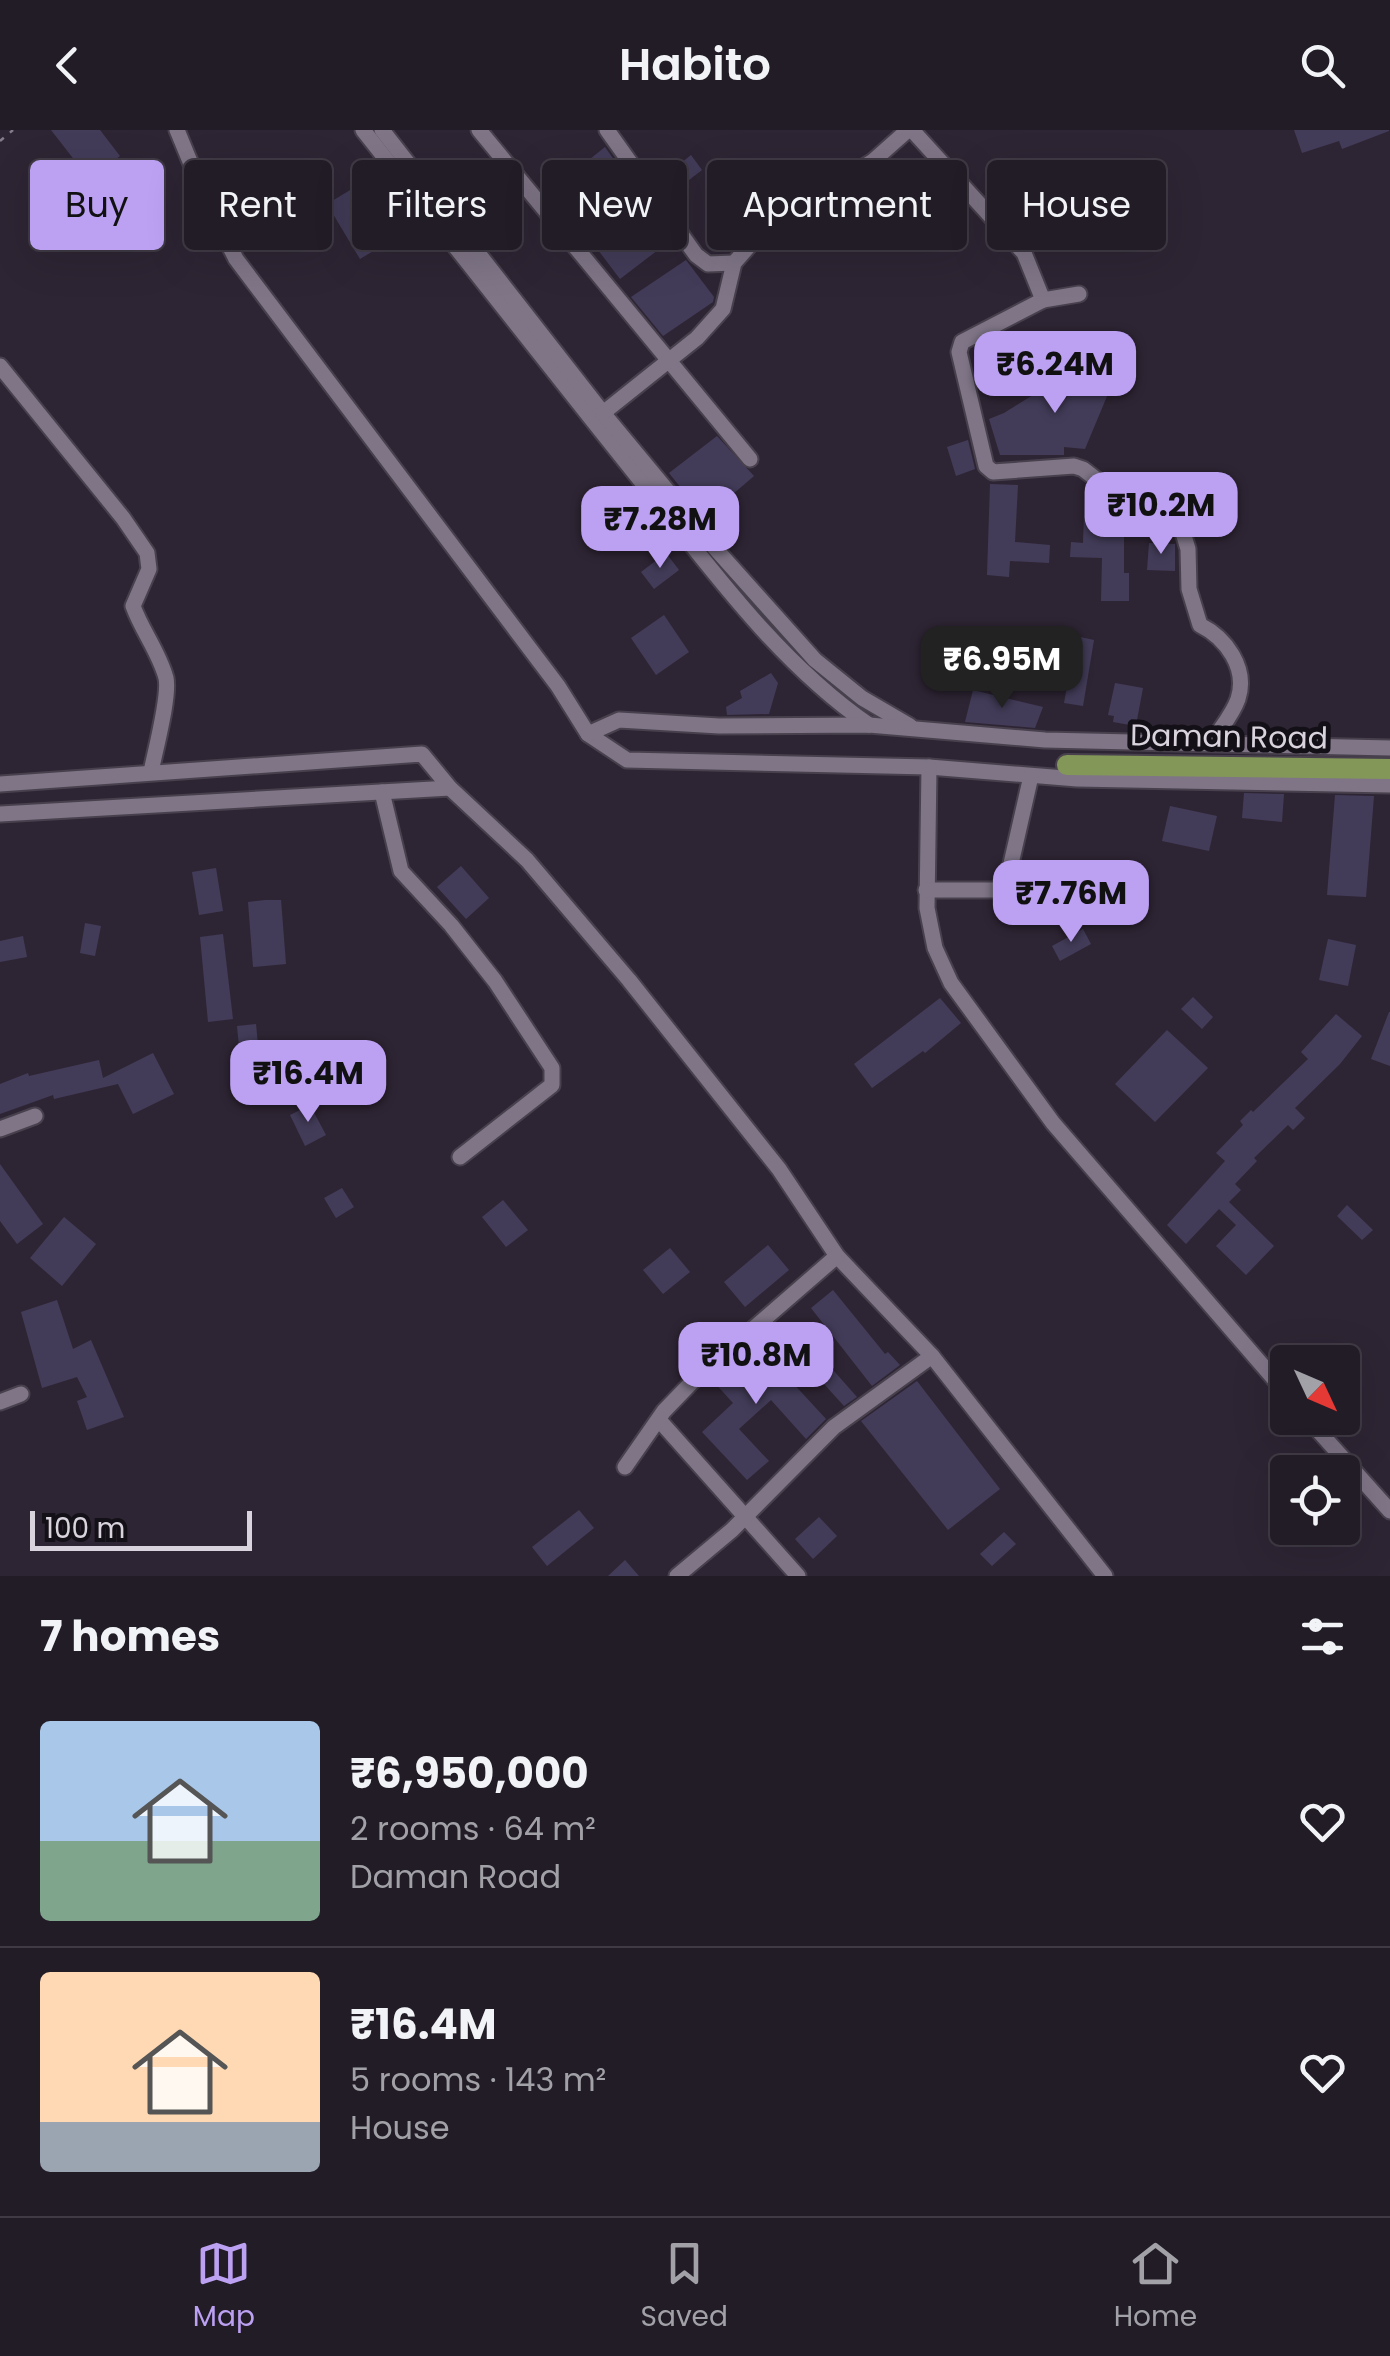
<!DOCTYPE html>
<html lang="en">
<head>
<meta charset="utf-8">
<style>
	:root { --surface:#221c27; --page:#2e2933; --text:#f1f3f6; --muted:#a2a1a7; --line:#3f3a44; --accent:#bca0f2 }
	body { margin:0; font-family:Poppins,sans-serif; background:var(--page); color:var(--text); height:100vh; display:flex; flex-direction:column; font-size:38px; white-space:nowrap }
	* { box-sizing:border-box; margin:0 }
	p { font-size:32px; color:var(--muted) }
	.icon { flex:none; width:55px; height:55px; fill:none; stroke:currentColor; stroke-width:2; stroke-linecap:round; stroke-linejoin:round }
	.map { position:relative; height:1446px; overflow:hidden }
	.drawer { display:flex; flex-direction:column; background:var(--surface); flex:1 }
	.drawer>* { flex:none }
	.guide { position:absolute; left:30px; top:30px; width:1330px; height:90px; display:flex; gap:20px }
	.needle { width:65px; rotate:134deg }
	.buttons { position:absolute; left:1270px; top:1215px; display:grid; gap:20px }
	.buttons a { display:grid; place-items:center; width:90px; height:90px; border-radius:10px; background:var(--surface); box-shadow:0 10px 40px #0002,0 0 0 2px var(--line); font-size:50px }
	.scale { position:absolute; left:30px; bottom:25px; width:222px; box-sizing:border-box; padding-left:10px; border:5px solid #d8d3dd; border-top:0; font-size:28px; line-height:35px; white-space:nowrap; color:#d8d3dd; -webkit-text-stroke:8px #141017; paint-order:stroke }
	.price { position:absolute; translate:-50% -85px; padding:0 22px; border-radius:20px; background:var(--accent); color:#111; font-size:32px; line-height:65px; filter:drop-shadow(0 2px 5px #0008) }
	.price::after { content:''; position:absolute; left:50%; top:60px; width:30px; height:22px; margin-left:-15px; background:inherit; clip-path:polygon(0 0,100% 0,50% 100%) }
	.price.on { background:#222; color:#fff }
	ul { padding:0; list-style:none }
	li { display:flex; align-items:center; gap:30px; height:250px; padding:0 40px }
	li+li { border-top:2px solid var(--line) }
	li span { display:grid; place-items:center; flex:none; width:280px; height:200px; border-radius:10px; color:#555 }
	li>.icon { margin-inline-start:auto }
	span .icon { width:120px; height:120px; fill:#fffc; stroke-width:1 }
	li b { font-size:42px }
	h2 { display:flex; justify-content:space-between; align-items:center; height:120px; padding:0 40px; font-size:42px }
	.chip { padding:0 35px; border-radius:10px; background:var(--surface); box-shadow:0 10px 40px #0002,0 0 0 2px var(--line); font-size:35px; line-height:90px }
	.chip.on { background:var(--accent); color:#111 }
	header { display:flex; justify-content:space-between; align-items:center; height:130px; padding:0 40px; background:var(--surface); font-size:45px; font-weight:600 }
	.tabs { display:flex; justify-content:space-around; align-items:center; height:140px; border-top:2px solid var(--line); background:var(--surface); font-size:28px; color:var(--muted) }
	.tabs a { display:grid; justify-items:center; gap:5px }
	.tabs .on { color:var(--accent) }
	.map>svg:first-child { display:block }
	.building { fill:#433c59 }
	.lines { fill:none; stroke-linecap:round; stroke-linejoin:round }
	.minor-casing { stroke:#48414d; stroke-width:19 }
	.major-casing { stroke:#48414d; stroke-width:24 }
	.minor { stroke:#7f7587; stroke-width:15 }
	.major { stroke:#839758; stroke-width:20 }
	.path-bridge { stroke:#837c89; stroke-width:2.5; stroke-dasharray:5 8; stroke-linecap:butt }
	.labels { text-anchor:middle; stroke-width:10; stroke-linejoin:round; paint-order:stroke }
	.street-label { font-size:30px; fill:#d8d3dd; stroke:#141017 }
</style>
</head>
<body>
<header><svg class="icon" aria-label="back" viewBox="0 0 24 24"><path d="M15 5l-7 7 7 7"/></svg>Habito<svg class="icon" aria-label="search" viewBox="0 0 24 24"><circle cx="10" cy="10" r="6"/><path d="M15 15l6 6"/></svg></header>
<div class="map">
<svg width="1390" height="1446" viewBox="0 0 1390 1446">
	<rect width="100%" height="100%" fill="#2e2534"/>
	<g class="building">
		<path d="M51,0h49l20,26 -30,24z"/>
		<path d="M1294,0h95v1l-47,18 -3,-8 -37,12z"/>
		<path d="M605,17l14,20 -49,39 -15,-19z"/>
		<path d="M691,25l11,15 -26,20 -11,-14z"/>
		<path d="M380,42l33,55 -53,32 -33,-55z"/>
		<path d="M647,76l24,34 -51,39 -25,-33z"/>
		<path d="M686,130l28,37 -1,5 -50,34 -32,-39z"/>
		<path d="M1107,230l13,5 -35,84 -21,-2v8h-64l-11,-36 15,-6 50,-31 12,17 9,-19 5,-7 3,2 4,-10 7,3 2,-6 8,4z"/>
		<path d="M717,306l37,40 -49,42 -36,-45z"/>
		<path d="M968,310l7,29 -19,7 -9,-29z"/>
		<path d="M990,354l28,1 -3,57 35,3 -1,18 -39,-2 -1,16 -22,-2z"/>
		<path d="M1085,354l21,17v24l18,1v47h5v28h-28l1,-43 -32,-1 1,-15 12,1z"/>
		<path d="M1149,413l26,1v27l-28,-1z"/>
		<path d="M666,423l13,17 -25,19 -13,-17z"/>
		<path d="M664,485l25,37 -33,23 -25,-37z"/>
		<path d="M1076,506l18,4 -11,66 -19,-3z"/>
		<path d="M771,543l7,10 -9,31 -42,1 -1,-8 16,-9 -2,-7z"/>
		<path d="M1115,553l28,5 -6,32 -6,-1 -1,6 -17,-3 1,-6 -6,-1z"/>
		<path d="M973,560l70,17 -8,21 -70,-6z"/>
		<path d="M1244,663l40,1 -2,28 -40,-4z"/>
		<path d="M1335,665l39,1 -8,101 -39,-2z"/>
		<path d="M1170,676l47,10 -8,35 -47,-10z"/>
		<path d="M461,736l28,32 -23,21 -29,-32z"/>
		<path d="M216,738l7,43 -24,4 -7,-43z"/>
		<path d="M265,770h16l5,64 -33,3 -5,-65z"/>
		<path d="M85,793l16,3 -6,30 -15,-3z"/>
		<path d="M1083,799l8,15 -31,17 -8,-15z"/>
		<path d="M223,804l10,85 -25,3 -8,-85z"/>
		<path d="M23,806l4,21 -27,5v-21z"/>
		<path d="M1328,809l28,6 -8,41 -29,-6z"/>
		<path d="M1193,867l20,20 -11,12 -21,-20z"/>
		<path d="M940,868l21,25 -36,30 -2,-2 -51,37 -18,-24z"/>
		<path d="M1389,882h1v54l-19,-7z"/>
		<path d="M1336,884l26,22 -22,28 -45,44 10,10 -12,12 -5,-5 -34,33 3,3 -22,23 6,6 -12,12 45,44 -28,29 -30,-29 20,-21 -17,-16 -33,35 -19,-19 58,-64 -9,-8 27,-28 -3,-4 11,-11 2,2 55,-53 -7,-7z"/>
		<path d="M256,894l4,41 -19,2 -4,-41z"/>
		<path d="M1167,900l41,38 -53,54 -40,-38z"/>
		<path d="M153,923l21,41 -41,20 -15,-30 -64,15 -1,-4 -53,19v-30l28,-11 1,3 70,-16 4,18z"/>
		<path d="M294,934l9,17 -24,13 -9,-16z"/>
		<path d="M310,975l16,30 -21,11 -15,-31z"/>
		<path d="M0,1034l43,60 -26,20 -17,-23z"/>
		<path d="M342,1058l12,19 -18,11 -12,-20z"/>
		<path d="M503,1070l25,30 -22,17 -24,-30z"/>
		<path d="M1347,1075l26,25 -11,10 -25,-24z"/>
		<path d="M64,1087l32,27 -34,42 -32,-28z"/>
		<path d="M768,1115l21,25 -44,37 -21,-25z"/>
		<path d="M670,1118l20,24 -27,22 -20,-24z"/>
		<path d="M833,1160l52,64 3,-2 12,13 -28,21 -61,-78z"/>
		<path d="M57,1170l16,49 18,-9 33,77 -37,13 -10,-29 10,-4 -10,-20 -35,11 -21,-76z"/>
		<path d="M755,1212l71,77 -20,20 -35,-39 -32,29 30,32 -22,19 -45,-48 31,-29 -21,-23z"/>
		<path d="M826,1232l31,35 -13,9 -30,-33z"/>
		<path d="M917,1251l83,108 -52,41 -87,-109z"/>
		<path d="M579,1380l15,18 -47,38 -15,-19z"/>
		<path d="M819,1387l18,19 -24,23 -18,-20z"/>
		<path d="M1004,1402l12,12 -24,22 -12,-12z"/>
		<path d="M625,1430l14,16h-31z"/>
	</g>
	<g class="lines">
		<defs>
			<g id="minor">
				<path d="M177,0l28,68 31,61 322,427 30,48 39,26 302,7 148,12 313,6"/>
				<path d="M363,0c91,115 182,231 274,346 70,87 139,185 232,249"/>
				<path d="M382,0l221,283 111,134 101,113 47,38 48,28"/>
				<path d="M479,0l271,329"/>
				<path d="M607,0l89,125 12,9 26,-1"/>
				<path d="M912,0l112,123 19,47 -81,42 -3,10 27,114 7,6 81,-6 9,3 39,30 49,16 9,8 8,26 1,40 11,36c26,13 48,43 38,74 -5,15 -18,30 -26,43"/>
				<path d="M560,98l75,-59"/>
				<path d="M1043,170l36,-6"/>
				<path d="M0,236l123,152 24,35 2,16 -16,37c9,25 26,46 33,72 4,18 -11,73 -15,94"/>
				<path d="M603,283l94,-75 26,-29 11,-46 30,-34 109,-68 35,-31"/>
				<path d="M588,604l31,-14 100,6 150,-1 176,15 345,8"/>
				<path d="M929,637l-2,141 8,40 16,35 102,140 235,272"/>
				<path d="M0,654l422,-30 28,34 77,72 102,120 150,189 58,87 95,100 173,220"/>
				<path d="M382,662l19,79 50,54 44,56 57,87v17l-92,72"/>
				<path d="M0,684l450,-26"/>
				<path d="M926,760h79l26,-114"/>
				<path d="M0,999l35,-13"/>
				<path d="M0,1272l21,-8"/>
				<path d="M1307,1288l83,93"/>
				<path d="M660,1291l138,155"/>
				<path d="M625,1337l39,-56 28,-29 145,-126"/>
				<path d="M677,1446l55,-46 102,-103 98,-71"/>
			</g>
			<path id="major" d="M1067,635l323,4"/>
		</defs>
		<use href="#minor" class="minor-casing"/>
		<use href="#major" class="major-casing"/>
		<use href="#minor" class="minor"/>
		<use href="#major" class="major"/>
		<path class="path-bridge" d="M0,11l13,-11"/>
	</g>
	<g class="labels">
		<g class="street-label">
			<text transform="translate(1229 607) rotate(1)" y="10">Daman Road</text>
		</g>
	</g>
</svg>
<div class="buttons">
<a><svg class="needle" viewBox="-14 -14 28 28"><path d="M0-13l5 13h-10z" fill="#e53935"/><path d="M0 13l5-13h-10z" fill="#a2a1a7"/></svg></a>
<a><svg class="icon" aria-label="locate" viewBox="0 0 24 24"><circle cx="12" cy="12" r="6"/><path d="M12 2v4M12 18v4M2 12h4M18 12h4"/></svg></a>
</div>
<div class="scale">100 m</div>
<b class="price" style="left:1055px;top:286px">₹6.24M</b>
<b class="price" style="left:1161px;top:427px">₹10.2M</b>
<b class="price" style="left:660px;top:441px">₹7.28M</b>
<b class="price on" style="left:1002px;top:581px">₹6.95M</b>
<b class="price" style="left:1071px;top:815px">₹7.76M</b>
<b class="price" style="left:308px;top:995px">₹16.4M</b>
<b class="price" style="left:756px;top:1277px">₹10.8M</b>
<div class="guide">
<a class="chip on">Buy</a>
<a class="chip">Rent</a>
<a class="chip">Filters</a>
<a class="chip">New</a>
<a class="chip">Apartment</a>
<a class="chip">House</a>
</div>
</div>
<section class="drawer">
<h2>7 homes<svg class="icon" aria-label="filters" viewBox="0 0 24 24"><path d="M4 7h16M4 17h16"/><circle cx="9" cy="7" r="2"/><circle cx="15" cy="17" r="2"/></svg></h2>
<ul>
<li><span style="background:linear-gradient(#a9c7e8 60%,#7fa58c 0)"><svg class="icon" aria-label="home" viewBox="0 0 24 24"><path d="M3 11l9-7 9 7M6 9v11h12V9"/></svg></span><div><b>₹6,950,000</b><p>2 rooms · 64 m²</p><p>Daman Road</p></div><svg class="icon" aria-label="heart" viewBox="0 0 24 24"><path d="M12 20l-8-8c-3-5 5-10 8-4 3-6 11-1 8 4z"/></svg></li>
<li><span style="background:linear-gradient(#ffd9b3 75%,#9aa5b1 0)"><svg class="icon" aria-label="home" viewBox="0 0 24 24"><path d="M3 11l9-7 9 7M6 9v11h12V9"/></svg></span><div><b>₹16.4M</b><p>5 rooms · 143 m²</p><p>House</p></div><svg class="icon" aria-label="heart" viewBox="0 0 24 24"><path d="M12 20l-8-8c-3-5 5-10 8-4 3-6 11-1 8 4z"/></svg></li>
</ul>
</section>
<nav class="tabs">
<a class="on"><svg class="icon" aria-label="map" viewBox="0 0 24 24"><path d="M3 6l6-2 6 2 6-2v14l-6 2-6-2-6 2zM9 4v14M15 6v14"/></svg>Map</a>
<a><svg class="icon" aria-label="saved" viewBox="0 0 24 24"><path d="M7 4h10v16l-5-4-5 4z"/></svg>Saved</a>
<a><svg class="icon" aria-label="home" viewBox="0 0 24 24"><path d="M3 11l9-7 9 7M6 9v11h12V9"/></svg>Home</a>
</nav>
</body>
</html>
